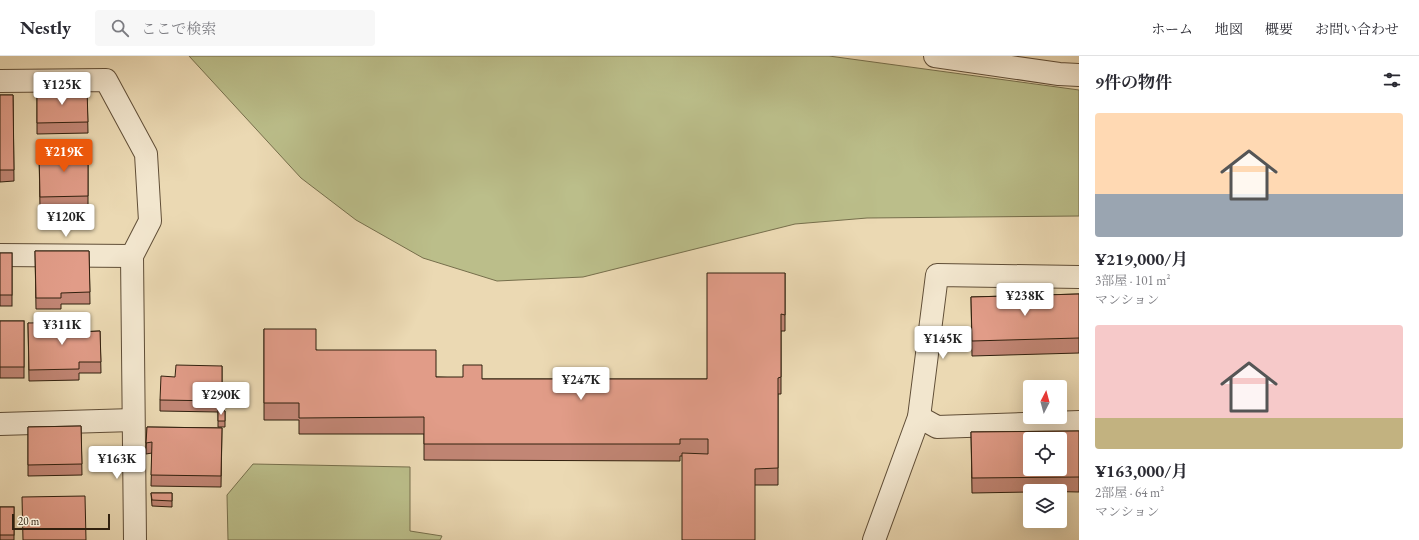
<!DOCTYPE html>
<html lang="ja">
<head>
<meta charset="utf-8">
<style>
	:root { --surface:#fff; --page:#f7f7f7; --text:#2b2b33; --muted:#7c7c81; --line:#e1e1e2; --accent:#ea580c }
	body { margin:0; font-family:"EB Garamond","Noto Serif JP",serif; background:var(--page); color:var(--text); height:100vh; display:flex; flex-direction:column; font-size:15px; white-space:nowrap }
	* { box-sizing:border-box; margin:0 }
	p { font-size:13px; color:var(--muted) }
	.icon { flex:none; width:22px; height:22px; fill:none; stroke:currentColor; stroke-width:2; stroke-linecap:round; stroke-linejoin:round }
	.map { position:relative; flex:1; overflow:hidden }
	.details { display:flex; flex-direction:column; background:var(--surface); width:340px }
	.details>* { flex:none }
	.needle { width:26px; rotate:6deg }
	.controls { position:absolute; left:1023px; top:324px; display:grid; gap:8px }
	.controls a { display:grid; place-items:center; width:44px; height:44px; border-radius:4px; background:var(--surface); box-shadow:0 4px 16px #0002; font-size:20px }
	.scale { position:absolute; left:12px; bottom:10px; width:98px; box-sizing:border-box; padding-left:4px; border:2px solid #31200e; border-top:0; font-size:11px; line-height:14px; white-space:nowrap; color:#31200e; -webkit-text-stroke:3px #f2e6ce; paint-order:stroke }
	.price { position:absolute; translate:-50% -34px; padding:0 9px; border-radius:4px; background:#fff; color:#222; font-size:13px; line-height:26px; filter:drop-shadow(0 1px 2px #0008) }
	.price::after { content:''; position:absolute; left:50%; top:24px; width:12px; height:9px; margin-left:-6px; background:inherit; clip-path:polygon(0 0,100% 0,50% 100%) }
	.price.selected { background:var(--accent); color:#fff }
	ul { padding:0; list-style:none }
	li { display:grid; align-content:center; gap:8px; height:212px; padding:0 16px }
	li span { display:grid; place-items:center; height:124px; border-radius:4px; color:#555 }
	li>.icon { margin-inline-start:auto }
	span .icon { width:72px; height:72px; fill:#fffc; stroke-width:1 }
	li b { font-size:17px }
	h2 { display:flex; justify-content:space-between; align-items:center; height:48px; padding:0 16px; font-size:17px }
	header { display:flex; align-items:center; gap:24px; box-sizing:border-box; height:56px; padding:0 20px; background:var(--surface); border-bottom:1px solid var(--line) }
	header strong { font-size:19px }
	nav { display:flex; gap:22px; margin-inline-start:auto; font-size:14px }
	.search { width:280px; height:36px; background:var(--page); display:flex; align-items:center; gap:10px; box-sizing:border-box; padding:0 14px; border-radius:4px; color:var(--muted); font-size:15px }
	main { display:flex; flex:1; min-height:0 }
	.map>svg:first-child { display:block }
	.green { fill:#bbbe8a; stroke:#766f4c }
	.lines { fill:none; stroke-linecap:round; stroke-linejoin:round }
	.minor-casing { stroke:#604e37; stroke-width:24 }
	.minor { stroke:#f2e6ce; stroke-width:22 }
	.wall { fill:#c28675; stroke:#31200e }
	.building { fill:#e19c88; stroke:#31200e; fill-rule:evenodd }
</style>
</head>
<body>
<header>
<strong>Nestly</strong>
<div class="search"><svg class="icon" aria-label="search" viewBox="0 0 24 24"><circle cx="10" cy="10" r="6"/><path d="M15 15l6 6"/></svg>ここで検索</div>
<nav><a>ホーム</a><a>地図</a><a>概要</a><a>お問い合わせ</a></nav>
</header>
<main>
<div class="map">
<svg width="1079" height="484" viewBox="0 0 1079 484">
	<rect width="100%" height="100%" fill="#ebd9b3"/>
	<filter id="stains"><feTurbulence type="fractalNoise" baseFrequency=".005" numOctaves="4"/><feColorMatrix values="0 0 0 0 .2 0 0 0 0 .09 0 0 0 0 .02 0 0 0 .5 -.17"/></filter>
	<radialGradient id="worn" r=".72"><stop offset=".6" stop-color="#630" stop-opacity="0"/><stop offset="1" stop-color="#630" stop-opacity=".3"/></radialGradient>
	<g class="green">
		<path d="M189,0h640l250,34v126l-212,2 -72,6 -212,53 -86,4 -74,-23 -67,-38 -55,-42z"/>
		<path d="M253,408l157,3v64l32,5 -2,4h-212l-1,-45z"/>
	</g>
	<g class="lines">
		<defs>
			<g id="minor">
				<path d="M935,0l124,18 20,1"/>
				<path d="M0,25l106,-1 40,74 4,67 -18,35 3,284"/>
				<path d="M0,199l132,1"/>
				<path d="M919,361l18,10 142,-5"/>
				<path d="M0,368l133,-4"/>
				<path d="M874,484l45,-123 18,-142 142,2"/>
			</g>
		</defs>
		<use href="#minor" class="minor-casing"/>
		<use href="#minor" class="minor"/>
	</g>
	<g class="wall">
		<path d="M37,33h50l1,44 -51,1z"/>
		<path d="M0,39h13l1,86 -14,1z"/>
		<path d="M88,94v57l-48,1 -1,-57z"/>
		<path d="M35,195h54l1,53h-29v5h-25z"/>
		<rect x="0" y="197" width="12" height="53"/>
		<path d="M785,217v58h-4v63h-3v91h-23l-73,-29h-2v5l-256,-1v-26h-125v-14h-35v-91l52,21 120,27 46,2h225z"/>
		<path d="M1079,238v59l-107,3 -1,-59z"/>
		<rect x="0" y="265" width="24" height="57"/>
		<path d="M28,267l50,9 22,-1 1,42h-22v7l-50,1z"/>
		<path d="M222,310v44l3,1v16h-7v-15l-58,-1v-11l15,-23z"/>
		<path d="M81,370l1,49 -54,1v-49z"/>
		<path d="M147,371l75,1 -1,59 -70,-1 1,-33 -6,1z"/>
		<path d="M1079,375v61l-49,-1v1l-58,1 -1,-61z"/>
		<path d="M151,437h21v14l-20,-1z"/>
		<rect x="0" y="451" width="14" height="33"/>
	</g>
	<g class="building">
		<path d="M37,33h50l1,33 -51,1z"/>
		<path d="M0,39h13l1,75h-14z"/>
		<path d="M88,94v46l-48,1 -1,-46z"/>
		<path d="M35,195h54l1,41 -29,1v5h-25z"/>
		<rect x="0" y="197" width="12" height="42"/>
		<path d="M707,217h78v42l-4,-1v63l-3,1v90l-23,1v71h-73v-87l26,1v-15h-28v5h-256v-27l-125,1v-15h-35v-74h52v21h120v27h27v-12h19v14h225z"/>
		<path d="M1079,238v44l-107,3 -1,-44z"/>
		<rect x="0" y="265" width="24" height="46"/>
		<path d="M78,266v10l22,-1 1,31h-22v7l-50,1 -1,-47z"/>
		<path d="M176,309l46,1v35l-62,-1 1,-24 14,1z"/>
		<path d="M218,354l7,1v10h-7z"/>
		<path d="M81,370l1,38 -54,1v-38z"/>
		<path d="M147,371l75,1 -1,48 -70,-1 1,-33 -6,1z"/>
		<path d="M1079,375v46l-107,1 -1,-46zM1030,383h30v30h-30z"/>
		<path d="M151,437h21v8l-20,-1z"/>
		<path d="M85,440l1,44h-63l-1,-43z"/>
		<rect x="0" y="451" width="14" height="28"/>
	</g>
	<rect width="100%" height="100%" filter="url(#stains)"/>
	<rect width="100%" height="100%" fill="url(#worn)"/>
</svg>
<div class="controls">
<a><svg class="needle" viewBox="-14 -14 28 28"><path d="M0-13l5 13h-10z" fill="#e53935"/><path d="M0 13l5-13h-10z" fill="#7c7c81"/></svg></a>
<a><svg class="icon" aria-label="locate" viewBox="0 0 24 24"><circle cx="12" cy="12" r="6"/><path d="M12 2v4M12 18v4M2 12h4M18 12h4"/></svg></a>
<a><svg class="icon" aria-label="layers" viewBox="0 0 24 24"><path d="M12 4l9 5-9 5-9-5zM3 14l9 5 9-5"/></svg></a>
</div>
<div class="scale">20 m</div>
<b class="price" style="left:62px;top:50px">¥125K</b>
<b class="price selected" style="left:64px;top:117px">¥219K</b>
<b class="price" style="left:66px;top:182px">¥120K</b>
<b class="price" style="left:1025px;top:261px">¥238K</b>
<b class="price" style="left:62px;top:290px">¥311K</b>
<b class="price" style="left:943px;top:304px">¥145K</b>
<b class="price" style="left:581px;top:345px">¥247K</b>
<b class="price" style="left:221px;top:360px">¥290K</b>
<b class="price" style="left:117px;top:424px">¥163K</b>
</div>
<section class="details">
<h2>9件の物件<svg class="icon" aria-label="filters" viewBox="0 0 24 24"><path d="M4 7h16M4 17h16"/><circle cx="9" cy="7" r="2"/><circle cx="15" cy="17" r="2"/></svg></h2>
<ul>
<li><span style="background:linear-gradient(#ffd9b3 65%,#9aa5b1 0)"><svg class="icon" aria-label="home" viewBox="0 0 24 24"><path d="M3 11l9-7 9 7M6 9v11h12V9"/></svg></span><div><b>¥219,000/月</b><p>3部屋 · 101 m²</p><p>マンション</p></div></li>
<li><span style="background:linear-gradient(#f6c9c9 75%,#c2b280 0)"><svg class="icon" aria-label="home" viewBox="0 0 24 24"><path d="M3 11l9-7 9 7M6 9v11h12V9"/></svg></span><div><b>¥163,000/月</b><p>2部屋 · 64 m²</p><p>マンション</p></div></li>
</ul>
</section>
</main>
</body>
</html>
